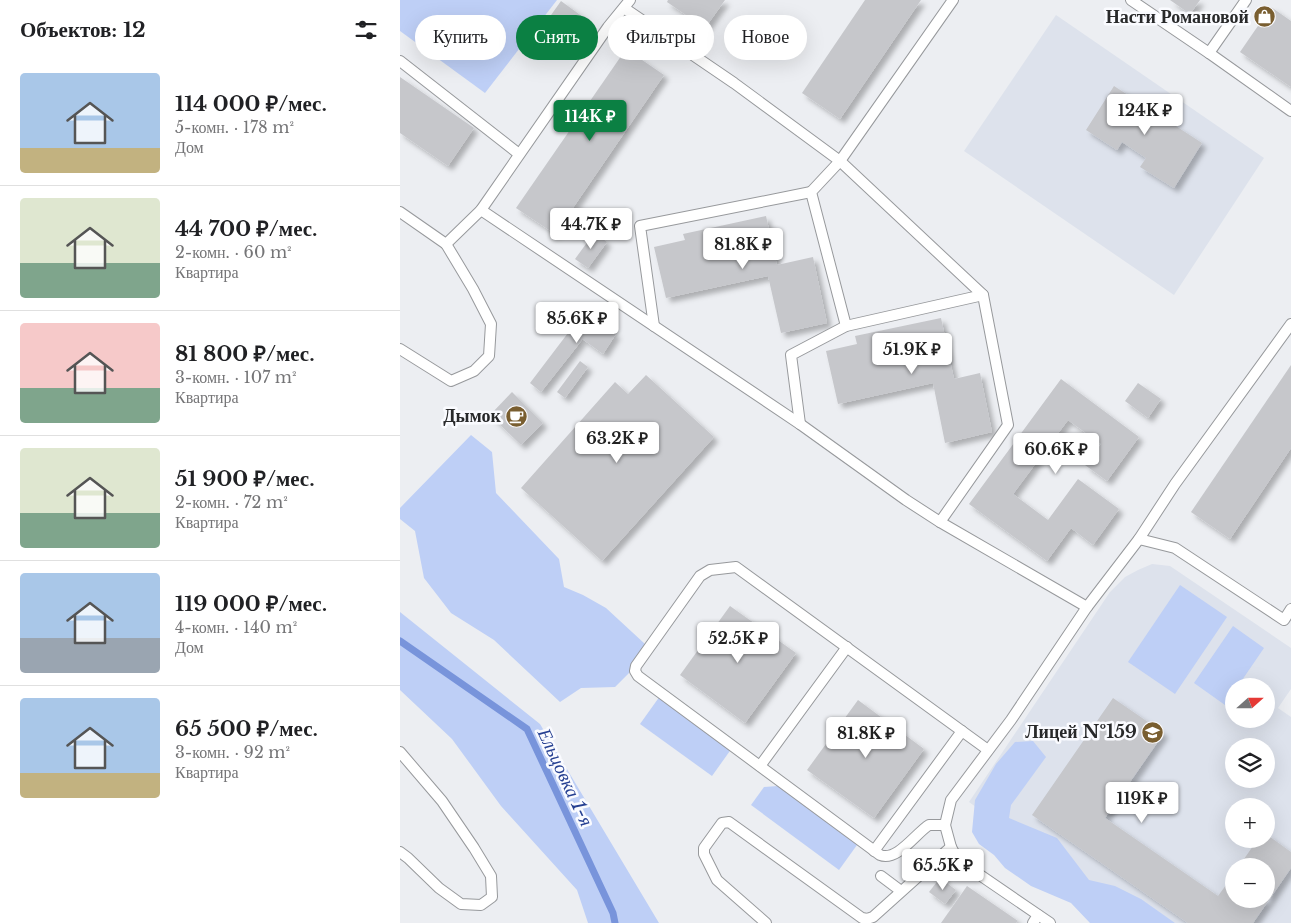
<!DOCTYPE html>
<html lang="ru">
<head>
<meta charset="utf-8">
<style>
	:root { --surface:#fff; --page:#f6f6f6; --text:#202124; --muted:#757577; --line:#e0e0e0; --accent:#0b8043 }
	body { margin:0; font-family:"Libre Baskerville",serif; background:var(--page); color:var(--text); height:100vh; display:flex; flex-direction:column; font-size:19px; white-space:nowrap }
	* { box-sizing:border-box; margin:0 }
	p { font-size:16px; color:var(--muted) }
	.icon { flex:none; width:28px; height:28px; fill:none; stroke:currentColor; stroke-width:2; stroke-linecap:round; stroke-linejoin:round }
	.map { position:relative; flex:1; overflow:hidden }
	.panel { display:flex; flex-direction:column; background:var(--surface); width:400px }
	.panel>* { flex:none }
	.hud { position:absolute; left:15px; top:15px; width:475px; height:45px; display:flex; gap:10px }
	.needle { width:32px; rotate:69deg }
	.fabs { position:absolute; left:825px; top:678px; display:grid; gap:10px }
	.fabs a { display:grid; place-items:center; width:50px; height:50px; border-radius:50%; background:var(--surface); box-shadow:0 5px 20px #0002; font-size:25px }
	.price { position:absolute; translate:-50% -42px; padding:0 11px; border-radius:5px; background:#fff; color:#222; font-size:16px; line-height:32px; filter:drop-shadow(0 1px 2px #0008) }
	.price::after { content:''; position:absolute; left:50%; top:30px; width:15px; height:11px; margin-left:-8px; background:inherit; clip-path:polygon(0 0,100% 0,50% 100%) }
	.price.selected { background:var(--accent); color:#fff }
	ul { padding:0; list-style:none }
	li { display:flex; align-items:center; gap:15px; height:125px; padding:0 20px }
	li+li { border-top:1px solid var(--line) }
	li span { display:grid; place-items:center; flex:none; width:140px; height:100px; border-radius:5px; color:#555 }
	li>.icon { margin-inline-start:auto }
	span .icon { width:60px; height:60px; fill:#fffc; stroke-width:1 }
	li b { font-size:21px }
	h2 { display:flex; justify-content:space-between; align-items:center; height:60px; padding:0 20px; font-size:21px }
	.chip { padding:0 18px; border-radius:22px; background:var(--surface); box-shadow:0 5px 20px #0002; font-size:18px; line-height:45px }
	.chip.selected { background:var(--accent); color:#fff }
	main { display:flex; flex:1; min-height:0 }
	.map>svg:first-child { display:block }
	.built { fill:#dde2ec; fill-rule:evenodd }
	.green { fill:#becff6 }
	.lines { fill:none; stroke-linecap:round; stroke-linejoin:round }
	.stream { stroke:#7894db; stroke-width:7 }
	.building { fill:#c6c7cb; filter:url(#shadow) }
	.lane-casing { stroke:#97999c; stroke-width:12 }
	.lane { stroke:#fff; stroke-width:10 }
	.labels { text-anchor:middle; stroke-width:5; stroke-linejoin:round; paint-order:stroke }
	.poi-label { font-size:18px; font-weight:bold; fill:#28292a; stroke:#fafbff; text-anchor:end }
	.water-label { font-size:19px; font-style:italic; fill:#264092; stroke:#fafbff }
</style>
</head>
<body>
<main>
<section class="panel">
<h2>Объектов: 12<svg class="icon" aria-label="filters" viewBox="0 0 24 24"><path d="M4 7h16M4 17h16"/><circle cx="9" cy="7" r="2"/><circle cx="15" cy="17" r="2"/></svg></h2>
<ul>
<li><span style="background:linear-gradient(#a9c7e8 75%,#c2b280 0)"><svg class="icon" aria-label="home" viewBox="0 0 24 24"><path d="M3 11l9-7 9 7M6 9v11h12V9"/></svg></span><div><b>114 000 ₽/мес.</b><p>5-комн. · 178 m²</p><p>Дом</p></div></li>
<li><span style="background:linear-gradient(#dfe7d0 65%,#7fa58c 0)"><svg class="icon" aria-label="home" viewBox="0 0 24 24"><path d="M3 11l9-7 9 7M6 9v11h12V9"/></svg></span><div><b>44 700 ₽/мес.</b><p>2-комн. · 60 m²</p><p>Квартира</p></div></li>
<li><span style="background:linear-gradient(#f6c9c9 65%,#7fa58c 0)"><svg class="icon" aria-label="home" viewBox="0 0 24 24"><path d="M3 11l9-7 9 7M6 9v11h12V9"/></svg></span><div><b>81 800 ₽/мес.</b><p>3-комн. · 107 m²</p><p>Квартира</p></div></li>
<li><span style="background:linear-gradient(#dfe7d0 65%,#7fa58c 0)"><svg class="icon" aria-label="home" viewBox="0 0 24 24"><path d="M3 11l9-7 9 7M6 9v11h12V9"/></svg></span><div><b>51 900 ₽/мес.</b><p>2-комн. · 72 m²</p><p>Квартира</p></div></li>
<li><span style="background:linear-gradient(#a9c7e8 65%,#9aa5b1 0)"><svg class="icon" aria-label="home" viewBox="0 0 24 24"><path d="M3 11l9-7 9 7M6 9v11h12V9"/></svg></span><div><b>119 000 ₽/мес.</b><p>4-комн. · 140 m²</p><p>Дом</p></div></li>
<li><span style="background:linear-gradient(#a9c7e8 75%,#c2b280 0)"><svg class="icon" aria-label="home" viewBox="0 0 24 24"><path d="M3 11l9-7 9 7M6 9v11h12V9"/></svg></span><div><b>65 500 ₽/мес.</b><p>3-комн. · 92 m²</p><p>Квартира</p></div></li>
</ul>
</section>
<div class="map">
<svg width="891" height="923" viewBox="0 0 891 923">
	<defs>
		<filter id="shadow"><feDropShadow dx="4.5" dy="4.5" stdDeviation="2.5" flood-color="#0004"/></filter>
	</defs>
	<rect width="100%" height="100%" fill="#eceef2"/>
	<g class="built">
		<path d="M656,15l208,143 -90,137 -210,-144z"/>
		<path d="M752,564l18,2 121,82v41l-13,19 13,9v206h-155l-167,-121 141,-210 15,-15 13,-7zM834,686h32v33h-32zM834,746h32v33h-32zM834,806h32v33h-32zM834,866h32v33h-32z"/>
	</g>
	<g class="green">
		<path d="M0,0h157l-72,93 -85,-62z"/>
		<path d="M71,435l21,17 4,41 63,66 5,28 19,8 23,13 39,36 -16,29 -14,14 -34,1 -21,14 -66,-62 -43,-27 -27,-35 -9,-47 -15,-12v-11z"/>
		<path d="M780,585l47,32 -52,77 -47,-32z"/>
		<path d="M0,612l140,112 119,199h-71l-11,-33 -76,-84 -49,-67 -52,-49z"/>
		<path d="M833,626l31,22 -26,38h-4v7l-9,12 -31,-22z"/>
		<path d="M260,696l72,52 -20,28 -72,-52z"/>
		<path d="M633,741l13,16 -35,48 -2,13 48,20 32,42 26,6 26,13 34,24h-85l-19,-20 -40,-17 -26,-18 -11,-13 -15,-11 -7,-12 3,-32 21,-36 19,-22z"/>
		<path d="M378,786l79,59 -18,25 -88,-65 13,-18z"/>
	</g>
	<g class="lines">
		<path class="stream" d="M0,641l127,88 86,184 2,10"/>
	</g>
	<g class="building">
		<path d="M268,0h57l-20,28 -38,-26z"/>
		<path d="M465,0h56l-81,119 -38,-26z"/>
		<path d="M770,0h30l-10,14z"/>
		<path d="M161,1l22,16 -17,24 -22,-16z"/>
		<path d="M871,7l20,14v66l-51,-35z"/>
		<path d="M226,49l38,26 -109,159 -39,-26z"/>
		<path d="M0,77l74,51 -26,38 -48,-33z"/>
		<path d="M714,86l88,57 -28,45 -34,-21 6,-9 -24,-16 -5,8 -31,-20z"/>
		<path d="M366,216l11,49 36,-8 14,66 -46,10 -13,-57 -102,22 -12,-51 31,-7 -2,-6z"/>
		<path d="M194,233l13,9 -19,26 -13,-9z"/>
		<path d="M190,304l19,13 -6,8 13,9 -13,20 -26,-19 5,5 -41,52 -11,-9z"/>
		<path d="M541,318l13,61 26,-6 12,59 -47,11 -12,-60 -95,21 -12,-53 31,-7 -2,-8z"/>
		<path d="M180,361l8,6 -23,31 -8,-6z"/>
		<path d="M891,365v83l-61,91 -39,-27z"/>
		<path d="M246,375l68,62 -112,124 -81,-73 94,-106 13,12z"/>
		<path d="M661,379l78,58 -32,44 -22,-16 16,-21 -33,-24 -55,74 35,26 30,-41 41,30 -26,36 -22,-17 -24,33 -78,-57z"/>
		<path d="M738,383l23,16 -13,19 -23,-17z"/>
		<path d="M112,392l31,31 -22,22 -31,-30z"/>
		<path d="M330,606l66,47 -51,70 -65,-48z"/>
		<path d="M713,698l51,35 -59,85 113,78 16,-22v25h32v-33h-27l19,-27h8v-5l25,18v16l-38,55h-65l-156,-108z"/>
		<path d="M458,700l66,49 -50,69 -67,-48z"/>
		<path d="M540,878l16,12 -11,14 -16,-12z"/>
		<path d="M567,886l51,35 -2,2h-75z"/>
	</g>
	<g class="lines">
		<defs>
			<g id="lane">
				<path d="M731,0l78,53 37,-53"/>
				<path d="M224,8l110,75 106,78 143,134 25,130 -68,97"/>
				<path d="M809,53l82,58"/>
				<path d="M0,61l119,93"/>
				<path d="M81,210l319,214 106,76 34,22 147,85 -76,113 -60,80 -6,25 6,22 7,13 92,63"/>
				<path d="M0,212l46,32 35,-34 127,-183 22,-27"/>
				<path d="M254,326l-14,-100 171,-34"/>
				<path d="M446,326l-35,-134 29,-31 113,-161"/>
				<path d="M0,349l51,32 23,-10 15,-15 2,-32 -18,-35 -27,-45"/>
				<path d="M400,424l-9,-69 55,-29 137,-31"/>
				<path d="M739,539l36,-55 116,-160"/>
				<path d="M687,607l52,-68 36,9 109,72 7,-11"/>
				<path d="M0,752l42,49 32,47 17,28 1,21 -11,8 -20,-1 -22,-16 -31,-30 -8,-6"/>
				<path d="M360,766l87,-119"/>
				<path d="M545,825h-16c-13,8 -32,37 -49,30l-242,-179 -3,-5 1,-5 64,-90 10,-6 26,-3 252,183"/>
				<path d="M474,851l88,-120"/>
				<path d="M481,876l20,15"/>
				<path d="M366,923l-49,-43 -13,-26v-6l18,-25 7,-1 133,96 5,1 6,-2 78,-70"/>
				<path d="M633,923l5,-8"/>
			</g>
		</defs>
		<use href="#lane" class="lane-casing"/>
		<use href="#lane" class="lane"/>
	</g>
	<defs>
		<symbol id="shop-disc" viewBox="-11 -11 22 22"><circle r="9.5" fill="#795e30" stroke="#fafbff"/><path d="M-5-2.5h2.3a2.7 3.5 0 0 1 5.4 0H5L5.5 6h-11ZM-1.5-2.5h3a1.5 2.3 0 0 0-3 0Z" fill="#fff"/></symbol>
		<symbol id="cafe-disc" viewBox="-11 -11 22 22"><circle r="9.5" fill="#795e30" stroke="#fafbff"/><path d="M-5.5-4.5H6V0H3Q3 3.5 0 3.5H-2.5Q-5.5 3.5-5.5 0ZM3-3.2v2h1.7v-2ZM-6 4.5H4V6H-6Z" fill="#fff"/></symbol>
		<symbol id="school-disc" viewBox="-11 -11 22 22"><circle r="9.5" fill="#795e30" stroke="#fafbff"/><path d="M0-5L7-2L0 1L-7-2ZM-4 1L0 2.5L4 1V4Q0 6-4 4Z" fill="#fff"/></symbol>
	</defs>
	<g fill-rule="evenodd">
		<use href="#shop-disc" x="852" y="4" width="25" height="25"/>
		<use href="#cafe-disc" x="104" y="404" width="25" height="25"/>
		<use href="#school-disc" x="740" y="720" width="25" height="25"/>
	</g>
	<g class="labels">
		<g class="poi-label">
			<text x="849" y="23">Насти Романовой</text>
			<text x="101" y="422">Дымок</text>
			<text x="737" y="738">Лицей №159</text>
		</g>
		<g class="water-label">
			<text transform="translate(166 777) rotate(65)" y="7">Ельцовка 1-я</text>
		</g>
	</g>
</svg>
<div class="fabs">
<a><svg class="needle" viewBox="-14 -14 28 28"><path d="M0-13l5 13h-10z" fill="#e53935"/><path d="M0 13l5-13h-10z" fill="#757577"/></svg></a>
<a><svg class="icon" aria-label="layers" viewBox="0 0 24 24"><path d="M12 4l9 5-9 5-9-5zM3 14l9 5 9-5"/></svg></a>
<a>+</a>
<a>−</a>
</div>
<b class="price" style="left:745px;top:136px">124K ₽</b>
<b class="price selected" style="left:190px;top:142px">114K ₽</b>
<b class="price" style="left:191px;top:250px">44.7K ₽</b>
<b class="price" style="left:343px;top:270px">81.8K ₽</b>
<b class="price" style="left:177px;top:344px">85.6K ₽</b>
<b class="price" style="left:512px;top:375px">51.9K ₽</b>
<b class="price" style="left:217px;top:464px">63.2K ₽</b>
<b class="price" style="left:656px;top:475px">60.6K ₽</b>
<b class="price" style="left:338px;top:664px">52.5K ₽</b>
<b class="price" style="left:466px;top:759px">81.8K ₽</b>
<b class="price" style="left:742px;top:824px">119K ₽</b>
<b class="price" style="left:543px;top:891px">65.5K ₽</b>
<div class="hud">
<a class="chip">Купить</a>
<a class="chip selected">Снять</a>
<a class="chip">Фильтры</a>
<a class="chip">Новое</a>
</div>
</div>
</main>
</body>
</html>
